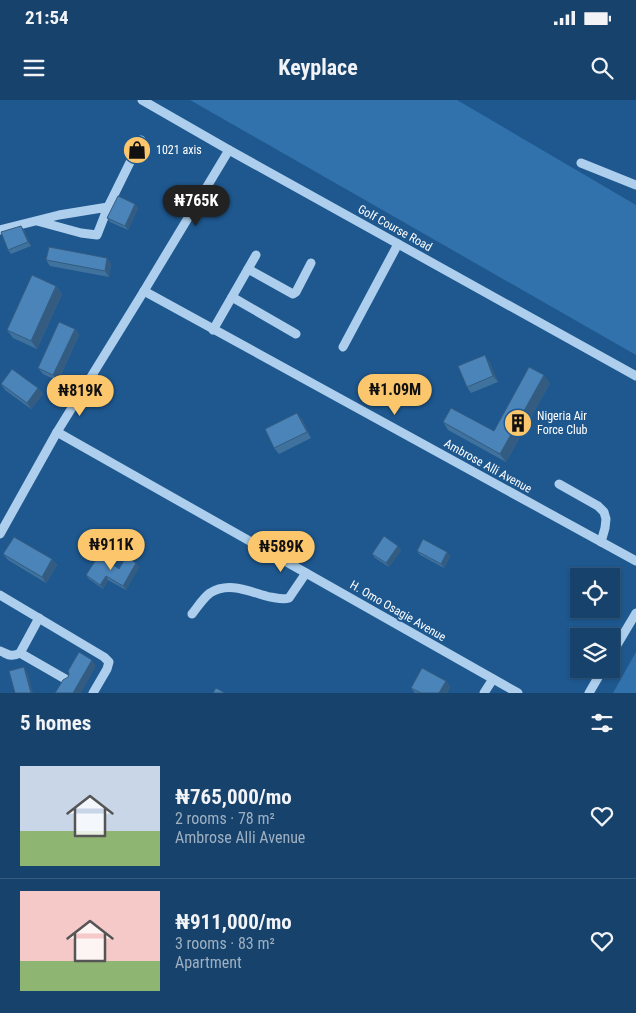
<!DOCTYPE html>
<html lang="en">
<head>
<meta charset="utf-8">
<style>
	:root { --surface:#16426b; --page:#1f4971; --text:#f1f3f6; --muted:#9eb0c1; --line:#355b7e; --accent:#fcc66c }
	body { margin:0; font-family:"Roboto Condensed",sans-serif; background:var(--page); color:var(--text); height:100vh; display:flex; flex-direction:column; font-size:19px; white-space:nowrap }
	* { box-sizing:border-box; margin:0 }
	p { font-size:16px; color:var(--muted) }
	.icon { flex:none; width:28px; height:28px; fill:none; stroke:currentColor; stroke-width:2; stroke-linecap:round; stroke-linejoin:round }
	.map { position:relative; height:593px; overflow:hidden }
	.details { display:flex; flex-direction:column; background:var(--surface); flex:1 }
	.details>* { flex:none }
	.buttons { position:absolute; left:570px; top:468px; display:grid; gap:10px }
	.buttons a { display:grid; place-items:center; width:50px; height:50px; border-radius:0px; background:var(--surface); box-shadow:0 1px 4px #0004,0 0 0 1px var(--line); font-size:25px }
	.price { position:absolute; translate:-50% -42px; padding:0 11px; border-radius:18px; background:var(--accent); color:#111; font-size:16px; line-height:32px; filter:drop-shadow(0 1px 2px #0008) }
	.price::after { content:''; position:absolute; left:50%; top:30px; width:15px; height:11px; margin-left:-8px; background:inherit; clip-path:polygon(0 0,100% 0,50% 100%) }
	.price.current { background:#222; color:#fff }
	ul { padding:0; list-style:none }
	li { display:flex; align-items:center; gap:15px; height:125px; padding:0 20px }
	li+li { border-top:1px solid var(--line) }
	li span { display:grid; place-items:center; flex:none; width:140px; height:100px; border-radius:0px; color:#555 }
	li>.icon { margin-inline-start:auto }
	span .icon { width:60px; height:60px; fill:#fffc; stroke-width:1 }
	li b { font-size:21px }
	h2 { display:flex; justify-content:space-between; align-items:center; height:60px; padding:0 20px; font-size:21px }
	.status { display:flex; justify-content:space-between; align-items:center; height:35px; padding:0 25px; background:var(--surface); direction:ltr }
	.status svg { height:14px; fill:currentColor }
	header { display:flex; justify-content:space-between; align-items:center; height:65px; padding:0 20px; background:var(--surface); font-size:22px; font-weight:700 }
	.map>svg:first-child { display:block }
	.green { fill:#3172ac }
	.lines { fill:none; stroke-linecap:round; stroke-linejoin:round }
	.minor { stroke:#adcfed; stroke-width:9 }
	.wall { fill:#40729e }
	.shaded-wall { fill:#345c81 }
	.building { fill:#4a84b8; stroke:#345c81 }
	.labels { text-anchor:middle; stroke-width:4; stroke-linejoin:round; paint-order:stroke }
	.poi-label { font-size:12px; fill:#fff; stroke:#1e588f; text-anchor:start }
	.street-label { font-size:12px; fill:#fff; stroke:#1e588f }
</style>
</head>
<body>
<div class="status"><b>21:54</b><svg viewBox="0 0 49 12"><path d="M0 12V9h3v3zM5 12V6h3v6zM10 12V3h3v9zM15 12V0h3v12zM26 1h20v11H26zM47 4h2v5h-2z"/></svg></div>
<header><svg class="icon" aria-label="menu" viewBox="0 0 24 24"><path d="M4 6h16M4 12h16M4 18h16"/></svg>Keyplace<svg class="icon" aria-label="search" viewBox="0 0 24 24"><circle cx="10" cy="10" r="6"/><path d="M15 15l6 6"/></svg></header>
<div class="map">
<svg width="636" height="593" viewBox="0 0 636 593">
	<rect width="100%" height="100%" fill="#1e588f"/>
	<g class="green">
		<path d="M190,0h267l179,105v150z"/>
		<path d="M636,552v41h-23z"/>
	</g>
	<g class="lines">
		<g class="minor">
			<path d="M142,0l87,50 407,226"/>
			<path d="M581,63l55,22"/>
			<path d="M108,107l33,-67"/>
			<path d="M0,130l59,-15 49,-8 -11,28 -16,-2 -44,-12"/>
			<path d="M248,169l45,25 3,-2 15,-29"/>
			<path d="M144,191l492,270"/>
			<path d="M232,197l64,37"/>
			<path d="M213,230l43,-75"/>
			<path d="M343,247l55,-103"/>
			<path d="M57,332l461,261"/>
			<path d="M559,384l39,22 6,6 2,7 -1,9 -4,14"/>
			<path d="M0,434l57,-102 87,-141 85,-141"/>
			<path d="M0,495l104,62 5,5 -2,7 -14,24"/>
			<path d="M192,514c5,-6 11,-16 18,-21 19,-12 40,-1 60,4 7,1 13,3 19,1l17,-25"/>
			<path d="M0,551c8,3 10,7 20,2l19,-35"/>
			<path d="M20,553l47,27"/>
			<path d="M611,555l25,-42"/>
			<path d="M484,593l9,-14"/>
			<path d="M589,593l14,-24"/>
		</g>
	</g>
	<g class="wall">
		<path d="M135,104l3,4 -10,22 -18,-8 -3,-4z"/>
		<path d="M24,130l7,16 -20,8 -3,-4z"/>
		<path d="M107,158l4,6 -2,13 -59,-11 -4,-6z"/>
		<path d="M56,186l6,8 -25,55 -24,-11 -6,-8z"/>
		<path d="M75,229l4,6 -21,46 -15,-7 -5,-6z"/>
		<path d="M489,261l9,21 -27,11 -4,-6z"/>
		<path d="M550,283l-44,79 -58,-32 -5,-8 51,9z"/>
		<path d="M1,284l37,4 5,6 -12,15 -26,-19z"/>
		<path d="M302,319l9,19 -32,16 -5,-6z"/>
		<path d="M398,446l3,4 -12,17 -14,-9 -3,-4z"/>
		<path d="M417,451l30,1 3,4 -6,12 -24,-13z"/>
		<path d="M3,454l49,5 5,6 -11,18 -38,-23z"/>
		<path d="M136,463l3,4 -13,23 -18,-10 -5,9 -14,-10 -3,-4 33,-6z"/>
		<path d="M446,581l4,6 -3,6h-32l-4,-5z"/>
	</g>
	<g class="shaded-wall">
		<path d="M135,104l3,4 -10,22 -3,-4z"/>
		<path d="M21,126l3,4 7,16 -3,-4z"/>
		<path d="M107,158l4,6 -2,13 -4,-6z"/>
		<path d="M56,186l6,8 -25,55 -6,-8z"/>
		<path d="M75,229l4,6 -21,46 -5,-6z"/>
		<path d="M485,255l4,6 9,21 -5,-6z"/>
		<path d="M544,275l6,8 -44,79 -6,-8z"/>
		<path d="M38,288l5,6 -12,15 -4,-6z"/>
		<path d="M297,313l5,6 9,19 -4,-6z"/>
		<path d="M398,446l3,4 -12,17 -3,-4z"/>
		<path d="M447,452l3,4 -6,12 -3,-4z"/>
		<path d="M52,459l5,6 -11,18 -4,-6z"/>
		<path d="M136,463l3,4 -13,23 -3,-4z"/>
		<path d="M106,476l2,4 -5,9 -3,-4z"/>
		<path d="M92,560l4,6 -15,27h-8z"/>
		<path d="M24,567l4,6 5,20h-2z"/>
		<path d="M446,581l4,6 -3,6h-8z"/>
	</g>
	<g class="building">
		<path d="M118,96l17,8 -10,22 -18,-8z"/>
		<path d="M21,126l7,16 -20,8 -7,-18z"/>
		<path d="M49,147l58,11 -2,13 -59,-11z"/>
		<path d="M32,175l24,11 -25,55 -24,-11z"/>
		<path d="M59,222l16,7 -22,46 -15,-7z"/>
		<path d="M485,255l8,21 -26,11 -9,-21z"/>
		<path d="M529,267l15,8 -44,79 -57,-32 8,-14 43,23z"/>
		<path d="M12,269l26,19 -11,15 -26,-19z"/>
		<path d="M297,313l10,19 -33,16 -9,-19z"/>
		<path d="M384,436l14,10 -12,17 -14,-9z"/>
		<path d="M14,437l38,22 -10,18 -39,-23z"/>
		<path d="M423,439l24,13 -6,12 -24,-13z"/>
		<path d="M99,455l20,14 7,-12 10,6 -13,23 -17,-10 -6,9 -14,-10z"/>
		<path d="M79,552l13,8 -19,33h-18l8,-13 5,-3 1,-3 -1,-3z"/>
		<path d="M24,567l7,26h-16l-6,-22z"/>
		<path d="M422,568l24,13 -7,12h-18l-10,-5z"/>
		<path d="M216,588l9,5h-12z"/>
	</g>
	<defs>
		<symbol id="shop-disc" viewBox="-11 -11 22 22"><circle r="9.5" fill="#fcc66c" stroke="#1e588f"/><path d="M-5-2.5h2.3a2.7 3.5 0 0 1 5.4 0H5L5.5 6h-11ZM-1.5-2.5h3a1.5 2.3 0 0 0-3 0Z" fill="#111"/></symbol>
		<symbol id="building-disc" viewBox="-11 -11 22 22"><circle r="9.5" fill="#fcc66c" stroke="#1e588f"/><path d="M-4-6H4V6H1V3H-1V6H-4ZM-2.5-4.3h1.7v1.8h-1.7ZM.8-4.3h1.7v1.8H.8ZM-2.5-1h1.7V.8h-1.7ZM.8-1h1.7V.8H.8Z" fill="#111"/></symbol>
	</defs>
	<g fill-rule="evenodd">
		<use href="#shop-disc" x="121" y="34" width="32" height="32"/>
		<use href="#building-disc" x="502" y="307" width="32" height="32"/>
	</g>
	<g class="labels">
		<g class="poi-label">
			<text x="156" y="54">1021 axis</text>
			<text x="537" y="320">Nigeria Air<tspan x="537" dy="14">Force Club</tspan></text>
		</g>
		<g class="street-label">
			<text transform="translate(395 128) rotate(29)" y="4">Golf Course Road</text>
			<text transform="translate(488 366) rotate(29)" y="4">Ambrose Alli Avenue</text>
			<text transform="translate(398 511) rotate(30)" y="4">H. Omo Osagie Avenue</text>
		</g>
	</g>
</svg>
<div class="buttons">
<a><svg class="icon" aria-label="locate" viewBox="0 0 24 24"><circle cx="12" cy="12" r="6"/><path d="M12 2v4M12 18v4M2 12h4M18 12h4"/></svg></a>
<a><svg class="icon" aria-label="layers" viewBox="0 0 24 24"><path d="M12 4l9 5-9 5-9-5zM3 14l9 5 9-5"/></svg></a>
</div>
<b class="price current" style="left:196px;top:127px">₦765K</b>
<b class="price" style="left:395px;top:316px">₦1.09M</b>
<b class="price" style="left:80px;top:317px">₦819K</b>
<b class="price" style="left:111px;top:471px">₦911K</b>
<b class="price" style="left:281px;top:473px">₦589K</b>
</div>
<section class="details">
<h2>5 homes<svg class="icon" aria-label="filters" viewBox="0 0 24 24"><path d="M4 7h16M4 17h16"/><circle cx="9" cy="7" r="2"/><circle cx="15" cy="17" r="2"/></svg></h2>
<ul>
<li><span style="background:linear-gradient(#c9d6e8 65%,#8fb573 0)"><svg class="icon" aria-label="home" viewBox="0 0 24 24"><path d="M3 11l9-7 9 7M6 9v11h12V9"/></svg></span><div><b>₦765,000/mo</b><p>2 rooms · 78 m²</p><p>Ambrose Alli Avenue</p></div><svg class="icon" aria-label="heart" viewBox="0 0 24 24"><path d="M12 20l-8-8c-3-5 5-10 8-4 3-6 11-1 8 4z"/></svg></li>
<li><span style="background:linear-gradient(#f6c9c9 70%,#8fb573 0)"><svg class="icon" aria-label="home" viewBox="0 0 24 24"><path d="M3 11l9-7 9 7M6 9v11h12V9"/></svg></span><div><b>₦911,000/mo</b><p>3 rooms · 83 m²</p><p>Apartment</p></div><svg class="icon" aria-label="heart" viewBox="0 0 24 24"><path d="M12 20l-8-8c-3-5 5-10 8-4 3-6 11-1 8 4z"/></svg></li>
</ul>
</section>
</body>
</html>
